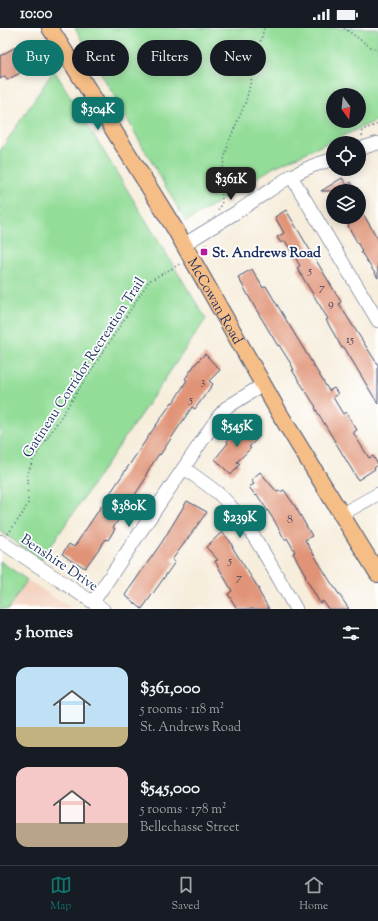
<!DOCTYPE html>
<html lang="en">
<head>
<meta charset="utf-8">
<style>
	:root { --surface:#171b24; --page:#242831; --text:#f1f3f6; --muted:#9ea1a6; --line:#363941; --accent:#0f766e }
	body { margin:0; font-family:"Sorts Mill Goudy",serif; background:var(--page); color:var(--text); height:100vh; display:flex; flex-direction:column; font-size:15px; white-space:nowrap }
	* { box-sizing:border-box; margin:0 }
	p { font-size:13px; color:var(--muted) }
	.icon { flex:none; width:22px; height:22px; fill:none; stroke:currentColor; stroke-width:2; stroke-linecap:round; stroke-linejoin:round }
	.map { position:relative; height:581px; overflow:hidden }
	.side { display:flex; flex-direction:column; background:var(--surface); flex:1 }
	.side>* { flex:none }
	.top-card { position:absolute; left:12px; top:12px; width:354px; height:36px; display:flex; gap:8px }
	.needle { width:26px; rotate:165deg }
	.controls { position:absolute; left:326px; top:60px; display:grid; gap:8px }
	.controls a { display:grid; place-items:center; width:40px; height:40px; border-radius:50%; background:var(--surface); box-shadow:0 2px 10px #0003; font-size:20px }
	.price { position:absolute; translate:-50% -34px; padding:0 9px; border-radius:8px; background:var(--accent); color:#fff; font-size:13px; line-height:26px; filter:drop-shadow(0 1px 2px #0008) }
	.price::after { content:''; position:absolute; left:50%; top:24px; width:12px; height:9px; margin-left:-6px; background:inherit; clip-path:polygon(0 0,100% 0,50% 100%) }
	.price.current { background:#222; color:#fff }
	ul { padding:0; list-style:none }
	li { display:flex; align-items:center; gap:12px; height:100px; padding:0 16px }
	li span { display:grid; place-items:center; flex:none; width:112px; height:80px; border-radius:12px; color:#555 }
	li>.icon { margin-inline-start:auto }
	span .icon { width:48px; height:48px; fill:#fffc; stroke-width:1 }
	li b { font-size:17px }
	h2 { display:flex; justify-content:space-between; align-items:center; height:48px; padding:0 16px; font-size:17px }
	.pill { padding:0 14px; border-radius:18px; background:var(--surface); box-shadow:0 2px 10px #0003; font-size:14px; line-height:36px }
	.pill.current { background:var(--accent); color:#fff }
	.status { display:flex; justify-content:space-between; align-items:center; height:28px; padding:0 20px; background:var(--surface); direction:ltr }
	.status svg { height:11px; fill:currentColor }
	.tab-bar { display:flex; justify-content:space-around; align-items:center; height:56px; border-top:1px solid var(--line); background:var(--surface); font-size:11px; color:var(--muted) }
	.tab-bar a { display:grid; justify-items:center; gap:2px }
	.tab-bar .current { color:var(--accent) }
	.map>svg:first-child { display:block }
	.built { fill:#f4d3c1 }
	.green { fill:#93dd98; stroke:#57867b; fill-rule:evenodd }
	.building { fill:#e09376 }
	.lines { fill:none; stroke-linecap:round; stroke-linejoin:round }
	.minor-casing { stroke:#3c4c71; stroke-width:14 }
	.major-casing { stroke:#3c4c71; stroke-width:18 }
	.path { stroke:#3c4c71; stroke-width:1.5; stroke-dasharray:1 3; stroke-linecap:butt }
	.minor { stroke:#fff; stroke-width:13 }
	.major { stroke:#f6be87; stroke-width:16 }
	.poi-dot { fill:#b5179e; stroke:#fff; stroke-width:1.5 }
	.labels { text-anchor:middle; stroke-width:3.5; stroke-linejoin:round; paint-order:stroke }
	.number-label { font-size:12px; fill:#4c4864 }
	.poi-label { font-size:14px; font-weight:bold; fill:#1b2f5e; stroke:#fff; text-anchor:start }
	.street-label { font-size:14px; fill:#1b2f5e; stroke:#fff }
</style>
</head>
<body>
<div class="status"><b>10:00</b><svg viewBox="0 0 49 12"><path d="M0 12V9h3v3zM5 12V6h3v6zM10 12V3h3v9zM15 12V0h3v12zM26 1h20v11H26zM47 4h2v5h-2z"/></svg></div>
<div class="map">
<svg width="378" height="581" viewBox="0 0 378 581">
	<rect width="100%" height="100%" fill="#fff"/>
	<filter id="ink" filterUnits="userSpaceOnUse"><feTurbulence type="fractalNoise" baseFrequency=".025" numOctaves="2"/><feDisplacementMap in="SourceGraphic" scale="8" xChannelSelector="R" yChannelSelector="G"/><feConvolveMatrix kernelMatrix="1 2 1 2 8 2 1 2 1" color-interpolation-filters="sRGB"/></filter>
	<filter id="wash" filterUnits="userSpaceOnUse"><feTurbulence type="fractalNoise" baseFrequency=".012" numOctaves="4" result="noise"/><feDisplacementMap in="SourceGraphic" scale="16" xChannelSelector="R" yChannelSelector="G"/><feGaussianBlur stdDeviation="0.9" result="paint"/><feColorMatrix in="noise" values="0 0 0 0 0 0 0 0 0 0 0 0 0 0 0 0 0 1.4 0 .05"/><feComposite in="paint" operator="in"/></filter>
	<g filter="url(#wash)">
		<rect width="100%" height="100%" fill="#f6eddb"/>
		<path class="built" d="M27,552l45,29h-64z"/>
		<g class="green">
			<path d="M75,0h303v92l-104,47 -88,55zM333,67h26v26h-26z"/>
			<path d="M54,42l152,249 -165,241 -41,-29v-380z"/>
			<path d="M0,533l27,19 -19,29h-8z"/>
		</g>
		<g id="blocks">
			<g class="building">
				<path d="M24,14l5,8 -3,2 6,9 -14,9 2,3 -13,7 -2,-4 -5,3v-23z"/>
				<path d="M342,150l5,7 4,-3 5,9h-35z"/>
				<path d="M359,179l19,32v39l-17,-26 1,-1 -14,-25 1,-1 -5,-8h15z"/>
				<path d="M286,182l55,92 -2,2 39,61v39l-34,-57 -2,1 -16,-28 2,-1 -31,-51 3,-2 -6,-11 -9,-14 -4,2 -4,-6 7,-4 -9,-16z"/>
				<path d="M252,241l11,19 3,-2 10,17 53,88 5,-3 4,6 -5,3 1,2 9,15 3,-2 11,18 -3,2v2l15,24 4,-2 5,9 -4,3 1,1 -17,11 -43,-72 1,-1 -24,-37h2l-3,-6 -12,-19 -1,1 -24,-40 -16,-29z"/>
				<path d="M205,326l15,16 -11,11 4,3 -18,25 -3,-2 -32,48 -1,-1 -10,15 -4,8 1,1 -33,50 2,1 -7,11 -2,-1 -21,29 -8,-5 -1,1 -14,-10 7,-10 5,3 76,-113 22,-32 1,1 14,-23 -2,-1 11,-16z"/>
				<path d="M244,394l7,8 1,-2 8,8 -11,11 2,1 -14,14 3,2 -9,11 -16,-16 13,-16 -1,-2z"/>
				<path d="M260,444l17,20 2,-1 1,1 4,-2 11,16 17,30 -7,4 25,41 19,28h-21l-5,-8 -3,2 -15,-26 1,-1 -13,-23 2,-1 -8,-14 -2,2 -11,-20 -17,-25 -1,1 -7,-9 5,-3 -3,-4z"/>
				<path d="M187,473l20,11 -35,48 3,2 -33,47 -17,-14 37,-53z"/>
				<path d="M222,504l8,9 4,9 25,39 -1,1 11,19h-32l-9,-15 4,-3 -17,-30 3,-1 -12,-13z"/>
			</g>
		</g>
	</g>
	<g filter="url(#ink)">
		<use href="#blocks" fill-opacity="0" stroke="#3c4c71" stroke-width="1"/>
		<g class="lines">
			<defs>
				<g id="minor">
					<path d="M359,121l19,-6"/>
					<path d="M291,148l87,145"/>
					<path d="M183,217l57,-35 51,-34 21,-10 21,-7"/>
					<path d="M184,440c12,9 24,17 35,26 33,31 54,76 77,115"/>
					<path d="M342,486l36,-20"/>
					<path d="M0,513l103,68"/>
					<path d="M93,574l125,-185 8,-9 38,-24"/>
				</g>
				<g id="major">
					<path id="s1" d="M50,0l125,201 106,187 97,158"/>
				</g>
			</defs>
			<use href="#minor" class="minor-casing"/>
			<use href="#major" class="major-casing"/>
			<g class="path">
				<path d="M344,0l25,18 9,4"/>
				<path d="M362,108l1,-6 15,-6"/>
				<path d="M218,182l3,-4 1,-5 -1,-19 3,-22 5,-19 17,-40 18,-73"/>
				<path d="M203,223l2,-1 1,-6"/>
				<path d="M8,506l15,-21 5,-10 -1,-28 6,-15 116,-179 31,-17"/>
			</g>
			<use href="#minor" class="minor"/>
			<use href="#major" class="major"/>
		</g>
	</g>
	<rect class="poi-dot" x="200" y="220" width="8" height="8" rx="2"/>
	<g class="labels">
		<g class="number-label">
			<text x="310" y="246">5</text>
			<text x="322" y="263">7</text>
			<text x="331" y="279">9</text>
			<text x="350" y="315">15</text>
			<text x="203" y="357">3</text>
			<text x="191" y="375">5</text>
			<text x="290" y="495">8</text>
			<text x="230" y="536">5</text>
			<text x="239" y="553">7</text>
		</g>
		<g class="poi-label">
			<text x="212" y="229">St. Andrews Road</text>
		</g>
		<g class="street-label">
			<text dy="5" stroke="none"><textPath href="#s1" startOffset="319">McCowan Road</textPath></text>
			<text transform="translate(83 339) rotate(-57)" y="5">Gatineau Corridor Recreation Trail</text>
			<text transform="translate(60 534) rotate(34)" y="5">Benshire Drive</text>
		</g>
	</g>
</svg>
<div class="controls">
<a><svg class="needle" viewBox="-14 -14 28 28"><path d="M0-13l5 13h-10z" fill="#e53935"/><path d="M0 13l5-13h-10z" fill="#9ea1a6"/></svg></a>
<a><svg class="icon" aria-label="locate" viewBox="0 0 24 24"><circle cx="12" cy="12" r="6"/><path d="M12 2v4M12 18v4M2 12h4M18 12h4"/></svg></a>
<a><svg class="icon" aria-label="layers" viewBox="0 0 24 24"><path d="M12 4l9 5-9 5-9-5zM3 14l9 5 9-5"/></svg></a>
</div>
<b class="price" style="left:98px;top:103px">$304K</b>
<b class="price current" style="left:231px;top:173px">$361K</b>
<b class="price" style="left:237px;top:420px">$545K</b>
<b class="price" style="left:129px;top:500px">$380K</b>
<b class="price" style="left:240px;top:511px">$239K</b>
<div class="top-card">
<a class="pill current">Buy</a>
<a class="pill">Rent</a>
<a class="pill">Filters</a>
<a class="pill">New</a>
</div>
</div>
<section class="side">
<h2>5 homes<svg class="icon" aria-label="filters" viewBox="0 0 24 24"><path d="M4 7h16M4 17h16"/><circle cx="9" cy="7" r="2"/><circle cx="15" cy="17" r="2"/></svg></h2>
<ul>
<li><span style="background:linear-gradient(#bfe0f5 75%,#c2b280 0)"><svg class="icon" aria-label="home" viewBox="0 0 24 24"><path d="M3 11l9-7 9 7M6 9v11h12V9"/></svg></span><div><b>$361,000</b><p>5 rooms · 118 m²</p><p>St. Andrews Road</p></div></li>
<li><span style="background:linear-gradient(#f6c9c9 70%,#b9a48a 0)"><svg class="icon" aria-label="home" viewBox="0 0 24 24"><path d="M3 11l9-7 9 7M6 9v11h12V9"/></svg></span><div><b>$545,000</b><p>5 rooms · 178 m²</p><p>Bellechasse Street</p></div></li>
</ul>
</section>
<nav class="tab-bar">
<a class="current"><svg class="icon" aria-label="map" viewBox="0 0 24 24"><path d="M3 6l6-2 6 2 6-2v14l-6 2-6-2-6 2zM9 4v14M15 6v14"/></svg>Map</a>
<a><svg class="icon" aria-label="saved" viewBox="0 0 24 24"><path d="M7 4h10v16l-5-4-5 4z"/></svg>Saved</a>
<a><svg class="icon" aria-label="home" viewBox="0 0 24 24"><path d="M3 11l9-7 9 7M6 9v11h12V9"/></svg>Home</a>
</nav>
</body>
</html>
